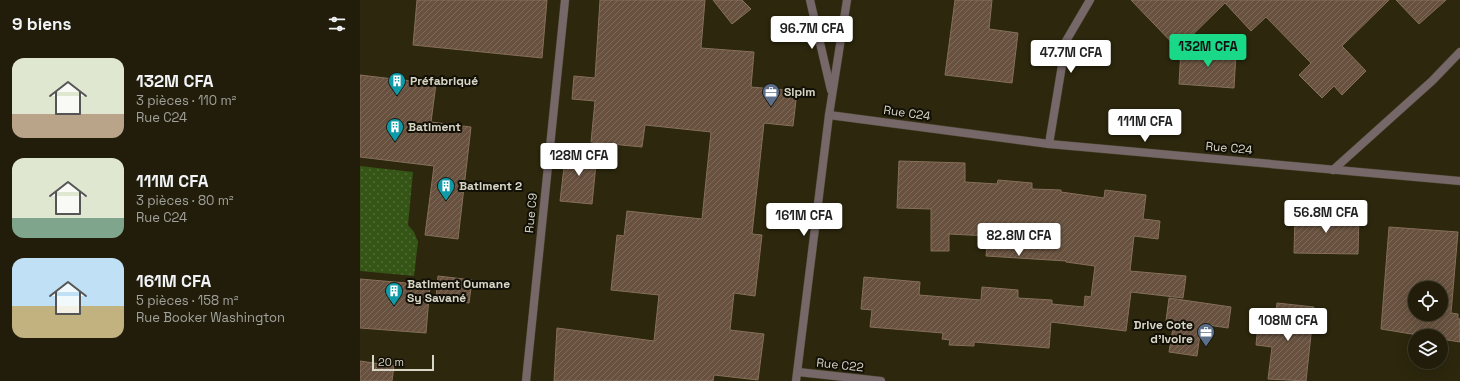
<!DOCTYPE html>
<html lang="fr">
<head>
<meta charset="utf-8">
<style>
	:root { --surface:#211d0a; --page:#2d2a18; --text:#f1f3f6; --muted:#a2a29c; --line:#3e3b2b; --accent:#19d988 }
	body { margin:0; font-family:"Space Grotesk",sans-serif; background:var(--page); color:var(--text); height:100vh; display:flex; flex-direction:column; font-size:15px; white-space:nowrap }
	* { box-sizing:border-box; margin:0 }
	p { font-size:13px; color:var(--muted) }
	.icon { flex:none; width:22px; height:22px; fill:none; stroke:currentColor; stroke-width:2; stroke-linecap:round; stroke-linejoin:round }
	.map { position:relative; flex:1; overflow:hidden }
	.panel { display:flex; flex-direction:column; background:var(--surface); width:360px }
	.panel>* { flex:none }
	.fabs { position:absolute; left:1048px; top:281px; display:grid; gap:8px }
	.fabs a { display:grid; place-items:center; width:40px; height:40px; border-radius:50%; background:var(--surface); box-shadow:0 4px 16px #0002,0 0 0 1px var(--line); font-size:20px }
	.scale { position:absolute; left:12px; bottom:10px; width:62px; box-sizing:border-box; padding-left:4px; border:2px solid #d8d6c7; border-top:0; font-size:11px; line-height:14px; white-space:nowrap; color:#d8d6c7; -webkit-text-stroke:3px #121006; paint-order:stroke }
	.price { position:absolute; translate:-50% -34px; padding:0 9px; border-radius:4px; background:#fff; color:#222; font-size:13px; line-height:26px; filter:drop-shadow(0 1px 2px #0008) }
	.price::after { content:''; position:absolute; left:50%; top:24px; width:12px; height:9px; margin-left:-6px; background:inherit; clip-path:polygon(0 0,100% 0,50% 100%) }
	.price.current { background:var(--accent); color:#111 }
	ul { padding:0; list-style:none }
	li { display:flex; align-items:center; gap:12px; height:100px; padding:0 12px }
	li span { display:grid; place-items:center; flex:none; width:112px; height:80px; border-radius:12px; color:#555 }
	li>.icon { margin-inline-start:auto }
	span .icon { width:48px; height:48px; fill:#fffc; stroke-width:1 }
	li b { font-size:17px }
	h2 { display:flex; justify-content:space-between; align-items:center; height:48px; padding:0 12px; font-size:17px }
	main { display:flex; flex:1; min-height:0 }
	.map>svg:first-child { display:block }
	.grass { fill:url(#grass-dots) }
	.building { fill:url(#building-hatch); stroke:#866f5b; fill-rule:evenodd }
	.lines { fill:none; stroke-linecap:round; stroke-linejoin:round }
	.minor-casing { stroke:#48432b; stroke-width:9 }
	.tertiary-casing { stroke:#48432b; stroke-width:9 }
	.minor { stroke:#766769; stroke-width:8 }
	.tertiary { stroke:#766769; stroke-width:8 }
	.labels { text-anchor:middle; stroke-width:4; stroke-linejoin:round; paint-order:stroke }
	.poi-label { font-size:12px; font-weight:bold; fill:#d8d6c7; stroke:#121006; text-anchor:start }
	.street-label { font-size:12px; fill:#d8d6c7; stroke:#121006 }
</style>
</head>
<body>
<main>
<section class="panel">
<h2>9 biens<svg class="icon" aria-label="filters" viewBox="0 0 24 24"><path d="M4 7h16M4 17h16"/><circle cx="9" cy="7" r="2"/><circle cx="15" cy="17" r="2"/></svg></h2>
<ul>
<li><span style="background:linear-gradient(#dfe7d0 70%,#b9a48a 0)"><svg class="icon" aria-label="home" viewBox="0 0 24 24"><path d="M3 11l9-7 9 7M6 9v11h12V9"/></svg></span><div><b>132M CFA</b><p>3 pièces · 110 m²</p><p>Rue C24</p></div></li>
<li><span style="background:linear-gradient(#dfe7d0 75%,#7fa58c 0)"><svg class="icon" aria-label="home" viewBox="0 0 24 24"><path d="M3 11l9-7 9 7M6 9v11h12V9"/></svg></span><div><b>111M CFA</b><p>3 pièces · 80 m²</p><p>Rue C24</p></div></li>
<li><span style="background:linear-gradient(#bfe0f5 60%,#c2b280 0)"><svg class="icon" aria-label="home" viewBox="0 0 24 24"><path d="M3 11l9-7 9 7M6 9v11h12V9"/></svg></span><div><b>161M CFA</b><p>5 pièces · 158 m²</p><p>Rue Booker Washington</p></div></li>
</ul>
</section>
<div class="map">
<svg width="1100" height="381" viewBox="0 0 1100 381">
	<defs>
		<pattern id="grass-dots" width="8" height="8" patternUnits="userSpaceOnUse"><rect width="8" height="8" fill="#355516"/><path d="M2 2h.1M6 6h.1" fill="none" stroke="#526d36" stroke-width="1.8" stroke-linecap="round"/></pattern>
		<pattern id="building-hatch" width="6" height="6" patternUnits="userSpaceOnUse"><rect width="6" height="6" fill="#68523f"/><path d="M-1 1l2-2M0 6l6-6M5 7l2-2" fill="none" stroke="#7d6a59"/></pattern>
	</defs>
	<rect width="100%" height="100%" fill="#2c270d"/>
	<path class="grass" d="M0,166l53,6 -5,53 6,7 4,10 -4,34 -54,-5z"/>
	<g class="building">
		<path d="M57,0h130l-5,58 -129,-13z"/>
		<path d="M240,0h105l-4,48 53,4 -3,35 46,4 -4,35 -29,-3 -12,111 10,1 -7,61 -21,-3 -4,37 34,4 -6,46 -44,-5 -1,6h-159l3,-53 97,13 5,-46 -48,-5 6,-55 7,1 3,-25 75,8 9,-87 -66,-7 -3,22 -51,-5 4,-41 -23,-2 2,-23 21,2z"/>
		<path d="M353,0h29l9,9 -19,15z"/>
		<path d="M595,0h37l-3,29 29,4 -6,50 -67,-8z"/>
		<path d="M771,0h258l-47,46 24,25 -24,24 -8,-9 -12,12 -23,-23 12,-12 -45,-46 -15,14 -26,-28 -47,46z"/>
		<path d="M1036,0h50l-27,24z"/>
		<path d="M821,49l55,4 -2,35 -55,-4z"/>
		<path d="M0,75l76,9 -5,38 40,5 -13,112 -33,-4 9,-69 -74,-9z"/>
		<path d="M206,150l31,4 -5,50 -32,-3z"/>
		<path d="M539,161l66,2v19l32,2 1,-4 34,3v6l29,1v2l43,6 1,-8 41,5 -3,24 17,2 -2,18 -24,-3 -4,35 56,5 -3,22 -52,-6 -5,39 -75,-9 -2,26 -75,-6v4l-25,-1 1,-5 -8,-1 1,-6 -73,-6 2,-17 -11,-1 3,-32 56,5 -1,13 62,5 1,-13 36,3v8l34,2v4l32,3 1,-11 6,1 4,-31 -29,-4v-1l-80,-5 2,-20 -39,-2v17h-18v-42l-34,-1z"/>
		<path d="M935,214l64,1 -1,39 -64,-1z"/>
		<path d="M1029,227l69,5 -7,81 7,1v5h2v23l-19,-3v-3h-17l-43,-7zM1055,288h26v26h-26z"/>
		<path d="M78,276l34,4 -3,23 -33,-5z"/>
		<path d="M0,279l70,6 -4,48 -66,-5z"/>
		<path d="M809,298l62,9 -3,21 -20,-3 -2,10 -6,-1 -3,22 -28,-4 5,-30 -8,-1z"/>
		<path d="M917,303l37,4 -8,74 -38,-2 4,-32 -16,-2 2,-20 16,1z"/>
		<path d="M0,361l34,5 -2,15h-32z"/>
	</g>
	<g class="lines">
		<defs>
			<g id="minor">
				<path d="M469,115l220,29 411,37"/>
				<path d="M689,144l17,-103 24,-41"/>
				<path d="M973,170l99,-89 28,-29"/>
				<path d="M438,372l83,9"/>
				<path d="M166,381l39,-381"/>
			</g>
			<g id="tertiary">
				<path d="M450,0l21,90"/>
				<path d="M436,381l33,-266 18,-115"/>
			</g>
		</defs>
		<use href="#minor" class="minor-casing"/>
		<use href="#tertiary" class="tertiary-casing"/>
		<use href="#minor" class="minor"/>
		<use href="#tertiary" class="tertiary"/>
	</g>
	<defs>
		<symbol id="building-pin" viewBox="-11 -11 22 30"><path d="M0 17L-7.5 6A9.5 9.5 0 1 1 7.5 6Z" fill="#0f9aa8" stroke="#121006"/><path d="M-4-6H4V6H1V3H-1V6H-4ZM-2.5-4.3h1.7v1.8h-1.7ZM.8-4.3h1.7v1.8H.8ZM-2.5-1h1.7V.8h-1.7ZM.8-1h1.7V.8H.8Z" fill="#fff"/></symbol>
		<symbol id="office-pin" viewBox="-11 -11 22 30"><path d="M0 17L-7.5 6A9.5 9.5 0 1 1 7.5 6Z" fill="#5c6f8a" stroke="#121006"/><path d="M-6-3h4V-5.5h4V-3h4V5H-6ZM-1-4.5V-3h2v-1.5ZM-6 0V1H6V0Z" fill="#fff"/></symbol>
	</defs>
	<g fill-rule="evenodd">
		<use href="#building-pin" x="27" y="71" width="20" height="27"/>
		<use href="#office-pin" x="401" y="82" width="20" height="27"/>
		<use href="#building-pin" x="25" y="117" width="20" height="27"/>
		<use href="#building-pin" x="76" y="176" width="20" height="27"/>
		<use href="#building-pin" x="24" y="281" width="20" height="27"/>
		<use href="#office-pin" x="836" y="322" width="20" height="27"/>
	</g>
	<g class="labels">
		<g class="poi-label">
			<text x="50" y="85">Préfabriqué</text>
			<text x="424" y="96">Sipim</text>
			<text x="48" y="131">Batiment</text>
			<text x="99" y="190">Batiment 2</text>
			<text x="47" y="288">Batiment Oumane<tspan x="47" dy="14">Sy Savané</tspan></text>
			<text x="833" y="329" text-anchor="end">Drive Cote<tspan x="833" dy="14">d'Ivoire</tspan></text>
		</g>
		<g class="street-label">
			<text transform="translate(547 113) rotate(8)" y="4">Rue C24</text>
			<text transform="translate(869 148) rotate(5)" y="4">Rue C24</text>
			<text transform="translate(171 213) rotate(-84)" y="4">Rue C9</text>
			<text transform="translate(480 365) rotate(6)" y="4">Rue C22</text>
		</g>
	</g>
</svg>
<div class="fabs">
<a><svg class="icon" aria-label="locate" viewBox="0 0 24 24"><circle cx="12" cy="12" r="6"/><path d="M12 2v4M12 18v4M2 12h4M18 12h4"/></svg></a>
<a><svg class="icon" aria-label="layers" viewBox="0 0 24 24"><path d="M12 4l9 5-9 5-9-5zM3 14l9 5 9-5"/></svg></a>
</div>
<div class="scale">20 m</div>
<b class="price" style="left:452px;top:50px">96.7M CFA</b>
<b class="price current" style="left:848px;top:68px">132M CFA</b>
<b class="price" style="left:711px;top:74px">47.7M CFA</b>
<b class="price" style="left:785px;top:143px">111M CFA</b>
<b class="price" style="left:219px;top:177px">128M CFA</b>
<b class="price" style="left:966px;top:234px">56.8M CFA</b>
<b class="price" style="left:444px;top:237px">161M CFA</b>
<b class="price" style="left:659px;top:257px">82.8M CFA</b>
<b class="price" style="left:928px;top:342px">108M CFA</b>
</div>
</main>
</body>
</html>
